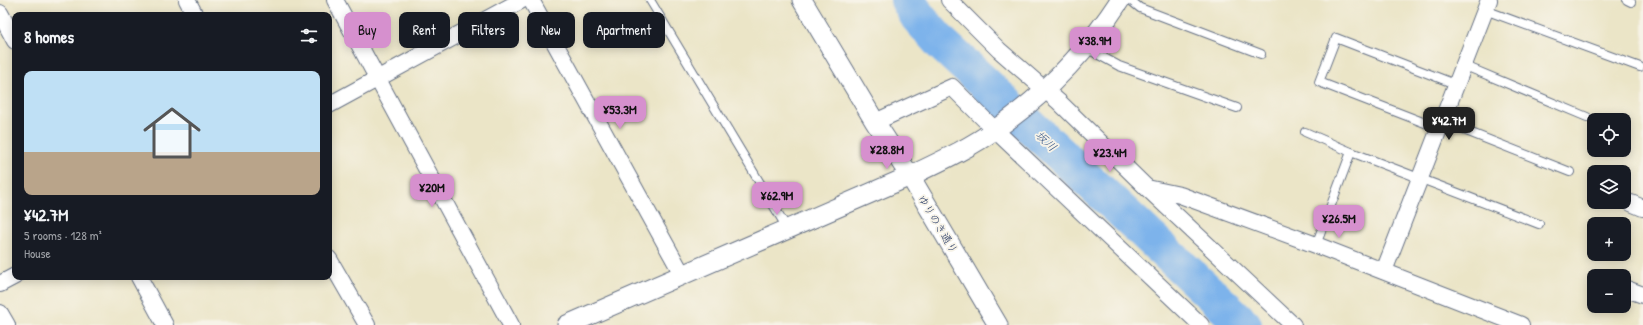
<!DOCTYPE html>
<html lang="en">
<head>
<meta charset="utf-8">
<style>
	:root { --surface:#171b24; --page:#20242c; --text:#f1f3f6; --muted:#9ea1a6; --accent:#d690ce }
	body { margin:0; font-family:"Patrick Hand","Klee One",sans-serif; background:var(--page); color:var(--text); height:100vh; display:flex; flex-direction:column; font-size:15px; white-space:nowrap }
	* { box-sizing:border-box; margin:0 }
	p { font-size:13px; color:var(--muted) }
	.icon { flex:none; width:22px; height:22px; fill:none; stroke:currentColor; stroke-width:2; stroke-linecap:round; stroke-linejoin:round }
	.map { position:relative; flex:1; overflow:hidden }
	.side { position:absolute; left:12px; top:12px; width:320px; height:268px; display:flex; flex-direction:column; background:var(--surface); border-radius:8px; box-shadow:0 2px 10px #0003 }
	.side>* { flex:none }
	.guide { position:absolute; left:344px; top:12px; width:380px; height:36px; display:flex; gap:8px }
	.controls { position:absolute; left:1587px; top:113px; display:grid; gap:8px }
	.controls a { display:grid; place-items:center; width:44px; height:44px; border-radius:8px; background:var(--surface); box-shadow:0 2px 10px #0003; font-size:20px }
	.price { position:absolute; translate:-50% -34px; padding:0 9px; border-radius:8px; background:var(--accent); color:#111; font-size:13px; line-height:26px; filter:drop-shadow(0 1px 2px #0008) }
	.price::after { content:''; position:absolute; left:50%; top:24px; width:12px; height:9px; margin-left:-6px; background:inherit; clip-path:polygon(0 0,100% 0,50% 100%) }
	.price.on { background:#222; color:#fff }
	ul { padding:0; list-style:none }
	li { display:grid; align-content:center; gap:8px; height:212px; padding:0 12px }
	li span { display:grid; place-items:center; height:124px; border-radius:8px; color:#555 }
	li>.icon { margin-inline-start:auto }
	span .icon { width:72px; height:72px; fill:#fffc; stroke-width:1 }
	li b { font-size:17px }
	h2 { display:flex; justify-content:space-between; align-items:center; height:48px; padding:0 12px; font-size:17px }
	.chip { padding:0 14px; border-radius:8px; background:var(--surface); box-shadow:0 2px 10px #0003; font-size:14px; line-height:36px }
	.chip.on { background:var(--accent); color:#111 }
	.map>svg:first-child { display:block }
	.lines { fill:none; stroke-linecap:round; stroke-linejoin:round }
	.river { stroke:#7db3eb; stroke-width:36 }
	.service-casing { stroke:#646f83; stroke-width:10 }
	.minor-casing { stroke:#646f83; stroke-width:18 }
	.tertiary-casing { stroke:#646f83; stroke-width:21 }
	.service { stroke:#fff; stroke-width:8 }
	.minor { stroke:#fff; stroke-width:16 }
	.tertiary { stroke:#fff; stroke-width:19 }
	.labels { text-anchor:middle; stroke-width:3.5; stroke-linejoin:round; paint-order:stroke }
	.street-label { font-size:11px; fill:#1b2f5e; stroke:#f7f3e8 }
	.water-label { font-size:12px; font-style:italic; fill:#385788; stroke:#f7f3e8 }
</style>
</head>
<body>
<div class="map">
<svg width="1643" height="325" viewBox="0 0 1643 325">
	<rect width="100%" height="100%" fill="#f7f3e8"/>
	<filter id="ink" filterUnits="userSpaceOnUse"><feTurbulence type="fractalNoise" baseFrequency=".025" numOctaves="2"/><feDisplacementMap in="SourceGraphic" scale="8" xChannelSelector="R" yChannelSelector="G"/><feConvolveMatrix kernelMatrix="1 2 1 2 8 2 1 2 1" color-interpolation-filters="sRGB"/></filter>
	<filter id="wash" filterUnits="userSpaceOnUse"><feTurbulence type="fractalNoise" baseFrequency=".012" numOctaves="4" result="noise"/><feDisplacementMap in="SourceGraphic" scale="16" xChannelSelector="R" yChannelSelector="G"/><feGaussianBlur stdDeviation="0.9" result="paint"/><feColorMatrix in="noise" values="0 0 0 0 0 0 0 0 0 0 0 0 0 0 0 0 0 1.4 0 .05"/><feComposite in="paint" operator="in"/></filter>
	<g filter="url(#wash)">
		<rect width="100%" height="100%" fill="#ebe5c7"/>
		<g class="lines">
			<path class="river" d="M908,0l10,17 23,26 303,282"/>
		</g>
	</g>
	<g filter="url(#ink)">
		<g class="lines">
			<defs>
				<g id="service">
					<path d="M650,0l137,228"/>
					<path d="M1130,0l10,8 121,46"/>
					<path d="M1627,0l4,2"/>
					<path d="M1485,10l155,57"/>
					<path d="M1086,48l33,18 118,42"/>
					<path d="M1463,65l124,52"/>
					<path d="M1441,121l129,51"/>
					<path d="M1438,128l-119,-46 17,-44 119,46"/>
					<path d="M1305,132l46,20 188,72"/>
					<path d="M1316,245l35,-93"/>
				</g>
				<g id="minor">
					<path d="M187,0l8,15"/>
					<path d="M335,0l176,325"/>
					<path d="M531,0l151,274"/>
					<path d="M949,0l50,50 60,52 88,86 146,137"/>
					<path d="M0,13l15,28"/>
					<path d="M329,105l193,-105"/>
					<path d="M875,122l77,-35 43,43 206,195"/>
					<path d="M1147,188l33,7 136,50 205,80"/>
					<path d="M1631,203l12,5"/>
					<path d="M329,259l38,66"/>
					<path d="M1384,271l105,-271"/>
					<path d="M139,277l26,48"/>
					<path d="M0,284l15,-8"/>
					<path d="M1624,288l19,7"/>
					<path d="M0,313l7,12"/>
				</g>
				<g id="tertiary">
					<path d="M802,0l73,122 35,54 88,149"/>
					<path d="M567,325l343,-149c29,-14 60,-28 86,-47 50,-35 91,-78 124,-129"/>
				</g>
			</defs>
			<use href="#service" class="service-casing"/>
			<use href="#minor" class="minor-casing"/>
			<use href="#tertiary" class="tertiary-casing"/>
			<use href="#service" class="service"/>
			<use href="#minor" class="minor"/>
			<use href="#tertiary" class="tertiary"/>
		</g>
	</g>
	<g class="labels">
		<g class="street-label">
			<text transform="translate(938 224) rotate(59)" y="4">ゆりのき通り</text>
		</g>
		<g class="water-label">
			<text transform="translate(1046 141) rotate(43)" y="4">坂川</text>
		</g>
	</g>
</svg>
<div class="controls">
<a><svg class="icon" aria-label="locate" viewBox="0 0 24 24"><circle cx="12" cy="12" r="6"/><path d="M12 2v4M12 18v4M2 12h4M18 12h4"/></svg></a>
<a><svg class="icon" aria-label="layers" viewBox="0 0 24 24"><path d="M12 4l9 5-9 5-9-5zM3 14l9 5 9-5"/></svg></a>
<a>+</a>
<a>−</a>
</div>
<b class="price" style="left:1095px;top:61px">¥38.9M</b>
<b class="price" style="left:620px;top:130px">¥53.3M</b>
<b class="price on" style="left:1449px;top:141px">¥42.7M</b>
<b class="price" style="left:887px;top:170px">¥28.8M</b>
<b class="price" style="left:1110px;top:173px">¥23.4M</b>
<b class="price" style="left:432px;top:208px">¥20M</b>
<b class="price" style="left:777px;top:216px">¥62.9M</b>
<b class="price" style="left:1339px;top:239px">¥26.5M</b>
<div class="guide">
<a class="chip on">Buy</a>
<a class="chip">Rent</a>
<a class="chip">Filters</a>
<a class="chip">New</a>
<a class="chip">Apartment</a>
</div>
<section class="side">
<h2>8 homes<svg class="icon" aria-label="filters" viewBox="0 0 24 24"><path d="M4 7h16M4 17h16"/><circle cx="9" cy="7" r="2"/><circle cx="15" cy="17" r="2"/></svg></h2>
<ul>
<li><span style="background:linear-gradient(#bfe0f5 65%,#b9a48a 0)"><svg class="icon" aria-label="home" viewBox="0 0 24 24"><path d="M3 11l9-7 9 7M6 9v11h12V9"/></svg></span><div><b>¥42.7M</b><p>5 rooms · 128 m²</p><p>House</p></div></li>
</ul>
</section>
</div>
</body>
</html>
